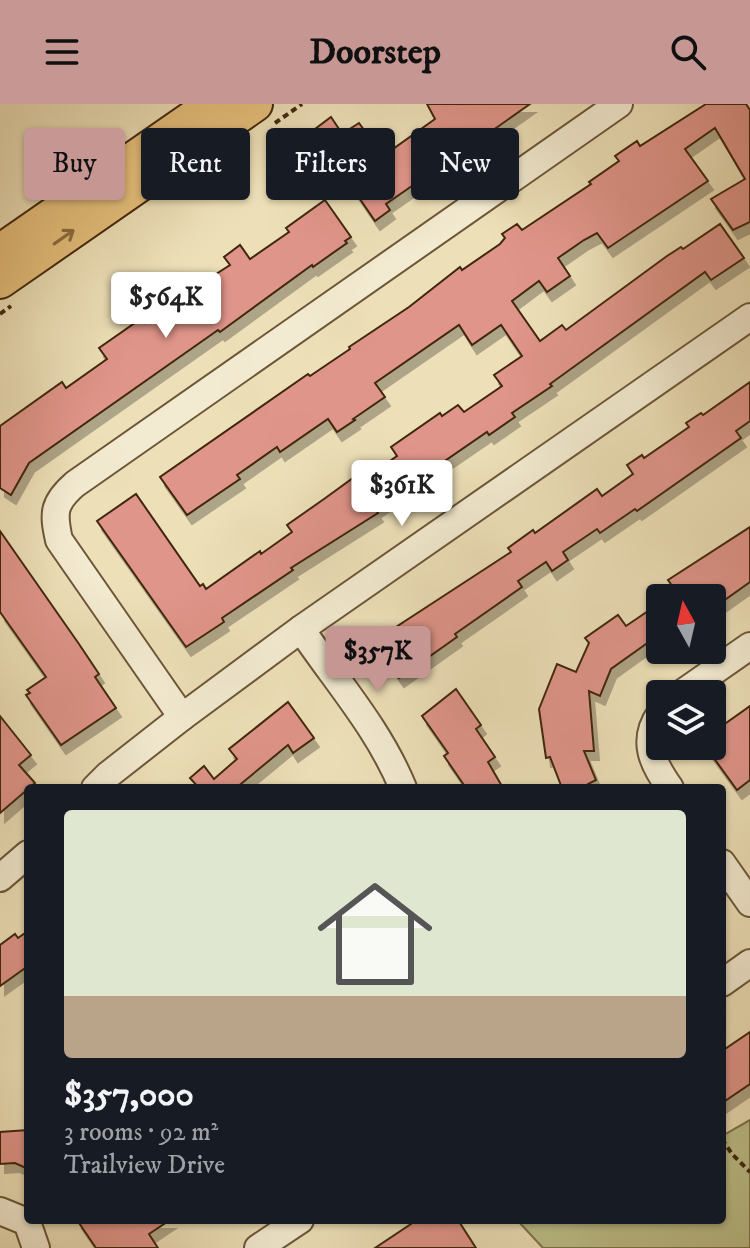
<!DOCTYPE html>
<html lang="en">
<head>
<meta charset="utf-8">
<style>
	:root { --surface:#171b24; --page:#242831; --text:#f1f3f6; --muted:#9ea1a6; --accent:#c59692 }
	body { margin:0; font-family:"IM FELL DW Pica",serif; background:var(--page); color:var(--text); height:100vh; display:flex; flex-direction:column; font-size:30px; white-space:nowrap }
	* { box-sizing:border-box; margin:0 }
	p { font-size:26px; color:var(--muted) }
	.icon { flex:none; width:44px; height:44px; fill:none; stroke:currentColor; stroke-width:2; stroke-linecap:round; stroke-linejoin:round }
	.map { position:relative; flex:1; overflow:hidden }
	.details { position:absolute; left:24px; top:680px; width:702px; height:440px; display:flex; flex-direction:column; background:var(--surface); border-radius:8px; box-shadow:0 2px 6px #0004 }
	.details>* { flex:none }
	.banner { position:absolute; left:24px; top:24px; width:702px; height:72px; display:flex; gap:16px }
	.needle { width:52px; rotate:352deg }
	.controls { position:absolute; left:646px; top:480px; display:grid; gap:16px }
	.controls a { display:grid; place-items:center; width:80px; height:80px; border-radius:8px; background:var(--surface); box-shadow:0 2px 6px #0004; font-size:40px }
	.price { position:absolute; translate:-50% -68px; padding:0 18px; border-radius:8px; background:#fff; color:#222; font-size:26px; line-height:52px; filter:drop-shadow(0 2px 4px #0008) }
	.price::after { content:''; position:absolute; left:50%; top:48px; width:24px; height:18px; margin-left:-12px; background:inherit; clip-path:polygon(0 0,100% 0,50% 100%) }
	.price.selected { background:var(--accent); color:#111 }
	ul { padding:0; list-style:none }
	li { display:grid; align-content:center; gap:16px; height:424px; padding:0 40px }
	li span { display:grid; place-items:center; height:248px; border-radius:8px; color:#555 }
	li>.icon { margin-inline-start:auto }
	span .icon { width:144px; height:144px; fill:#fffc; stroke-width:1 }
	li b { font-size:34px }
	.chip { padding:0 28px; border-radius:8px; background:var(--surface); box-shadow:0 2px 6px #0004; font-size:28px; line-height:72px }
	.chip.selected { background:var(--accent); color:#111 }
	header { display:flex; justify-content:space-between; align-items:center; height:104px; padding:0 40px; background:var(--accent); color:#111; font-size:36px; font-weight:800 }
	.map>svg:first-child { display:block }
	.green { fill:#bdc18b; stroke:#7f744c; stroke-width:2 }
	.building { fill:#e0958a; stroke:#41280e; stroke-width:2; filter:url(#shadow) }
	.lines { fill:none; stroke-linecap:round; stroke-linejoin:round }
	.minor-casing { stroke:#6c5638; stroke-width:30 }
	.major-casing { stroke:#41280e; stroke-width:38 }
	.path { stroke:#41280e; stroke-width:4; stroke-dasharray:6 4; stroke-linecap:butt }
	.minor { stroke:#f3ebd1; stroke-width:26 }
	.major { stroke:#e6c07c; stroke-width:34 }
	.oneway { stroke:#8b6c3f }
</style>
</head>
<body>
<header><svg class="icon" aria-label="menu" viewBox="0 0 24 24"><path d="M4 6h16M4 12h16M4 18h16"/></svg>Doorstep<svg class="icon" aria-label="search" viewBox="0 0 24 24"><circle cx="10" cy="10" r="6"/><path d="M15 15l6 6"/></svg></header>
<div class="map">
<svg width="750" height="1144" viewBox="0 0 750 1144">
	<defs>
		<filter id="shadow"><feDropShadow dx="5" dy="9" stdDeviation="0" flood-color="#0004"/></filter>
	</defs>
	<rect width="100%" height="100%" fill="#ede0b8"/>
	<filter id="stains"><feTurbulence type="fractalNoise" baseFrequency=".0025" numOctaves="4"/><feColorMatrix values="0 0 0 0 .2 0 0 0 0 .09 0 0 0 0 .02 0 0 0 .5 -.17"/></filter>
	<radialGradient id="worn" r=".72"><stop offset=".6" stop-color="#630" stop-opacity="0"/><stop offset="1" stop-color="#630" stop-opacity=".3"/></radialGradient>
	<path class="green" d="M750,1016v128h-207l-26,-28h205v-84z"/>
	<g class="building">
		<path d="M427,0h103l-58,41 3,5 -26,18 -4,-5 -59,41 4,6 -15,11 -26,-38 21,-15 -25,-36 14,-9 24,33 52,-37z"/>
		<path d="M706,0h40l4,6v112l-17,8 -22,-31 34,-20 -30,-51 -30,21 23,32 -100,67 -11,-15 -13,7 -26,18 12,18 -23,16 -8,-11 -27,20 28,40 22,-16 4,5 101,-74 14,-9 2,2 37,-25 24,34 -33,22 -6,-8 -155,112 2,2 -40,27 3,4 -26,18 -2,-3 -112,77 3,4 -87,55 2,2 -71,48 2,4 -38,25 -89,-126 39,-27 64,92 3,-2 3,5 54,-38 1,3 31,-22 -5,-7 37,-26 29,-21 4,6 40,-28 -6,-9 49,-34 2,3 16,-11 6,7 38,-26 -8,-11 28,-19 -21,-31 -29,20 -13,-20 -84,58 10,14 -32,22 2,1 -18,12 -9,-13 -48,33 -3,-5 -40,28 3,4 -53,36 -27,-38 148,-103 2,2 40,-27 -1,-2 60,-40 51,-40 2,3 38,-26 5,-6 -3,-4 15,-10 5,6 69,-46 -2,-2 30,-21 -4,-5 22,-15 3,5z"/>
		<path d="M331,13l8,12 -19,14 -5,-8v-6z"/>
		<path d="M325,96l26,37 -6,4 2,2 -34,24 -1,-2 -92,67 -2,-2 -189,133 -18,32 -11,-7v-62l62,-44 4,6 41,-29 -8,-11 43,-30 3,5 39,-28 6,9 28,-20 -5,-8 17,-11 -6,-8 16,-12 10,14 39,-27 -3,-4z"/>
		<path d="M750,278v39l-14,10 5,7 -104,73 -2,-2 -35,24 -3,-4 -34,23 5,8 -16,11 -6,-9 -28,19 4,6 -67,47 2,3 -58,41 -26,-36 138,-90 -3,-4 25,-18 2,3 62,-44 5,7 31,-22 -6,-9 15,-10 2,3 45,-31 -3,-4 15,-10 2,2z"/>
		<path d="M750,423v55l-38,27v-11h-31l-13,-18z"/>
		<path d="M0,427l79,113 20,30 -4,3 21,31 -55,37 -35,-50 4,-2 -3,-3 19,-13 -46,-65z"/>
		<path d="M660,499v31l-49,35 -11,27 -11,-5 5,60h-10l12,29 -8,4 1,4h-27l-12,-31 -4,1 -7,-49 18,-45 19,8 13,-29 -4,-5 33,-23 8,11z"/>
		<path d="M456,585l25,36 -5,4 19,28 -7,5 15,26h-37l-22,-32 4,-3 -26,-37z"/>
		<path d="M288,598l26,36 -21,15 -5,-8 -52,43h-37l-9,-10 14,-12 10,13 23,-20 -8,-10z"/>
		<path d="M750,602v74l-13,10 -32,-44h7v-13z"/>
		<path d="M0,612l31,39 -12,10 16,18 -35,30z"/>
		<path d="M28,827v35l-28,20v-41l15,-11 3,4z"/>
		<path d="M750,928v52l-28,19v-52z"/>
		<path d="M28,1026v39l-13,-6 -15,1v-32z"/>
		<path d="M77,1116h93l-21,14 9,14h-62z"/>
		<path d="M417,1116h41l18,28h-101z"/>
	</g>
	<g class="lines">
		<defs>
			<g id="minor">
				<path d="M301,525c35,52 78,100 102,159"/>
				<path d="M681,590l69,-48"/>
				<path d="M660,610c-19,27 -7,50 10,74"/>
				<path d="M182,613l-123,-177c-6,-27 -6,-37 16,-56l544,-380"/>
				<path d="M95,684l13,-13 74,-58 119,-88 449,-312"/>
				<path d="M722,759l28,40"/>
				<path d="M0,774l28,-24"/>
				<path d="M722,879l28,-20"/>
				<path d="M0,1107l27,11 9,26"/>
				<path d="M258,1144l42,-28"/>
			</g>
			<g id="major">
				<path d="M0,148l213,-148"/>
				<path d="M0,177l255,-177"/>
			</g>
		</defs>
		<use href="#minor" class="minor-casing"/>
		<use href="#major" class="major-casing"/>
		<g class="path">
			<path d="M275,19l27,-19"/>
			<path d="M0,210l11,-8"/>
			<path d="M722,1035l10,15 18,18"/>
		</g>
		<use href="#minor" class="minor"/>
		<use href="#major" class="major"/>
	</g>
	<defs><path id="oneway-shaft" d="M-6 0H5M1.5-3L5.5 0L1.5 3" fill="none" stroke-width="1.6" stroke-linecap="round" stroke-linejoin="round" transform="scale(2)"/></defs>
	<use class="oneway" href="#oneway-shaft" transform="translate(64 133) rotate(-35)"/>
	<rect width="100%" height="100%" filter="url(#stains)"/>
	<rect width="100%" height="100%" fill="url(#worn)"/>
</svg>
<div class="controls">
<a><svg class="needle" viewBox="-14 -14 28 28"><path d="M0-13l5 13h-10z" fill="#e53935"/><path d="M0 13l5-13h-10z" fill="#9ea1a6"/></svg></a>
<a><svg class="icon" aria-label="layers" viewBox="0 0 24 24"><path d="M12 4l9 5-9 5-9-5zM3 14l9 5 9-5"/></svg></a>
</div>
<b class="price" style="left:166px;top:236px">$564K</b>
<b class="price" style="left:402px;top:424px">$361K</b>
<b class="price selected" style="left:378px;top:590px">$357K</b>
<div class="banner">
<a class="chip selected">Buy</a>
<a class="chip">Rent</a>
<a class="chip">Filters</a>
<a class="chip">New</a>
</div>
<section class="details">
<ul>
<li><span style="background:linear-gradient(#dfe7d0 75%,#b9a48a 0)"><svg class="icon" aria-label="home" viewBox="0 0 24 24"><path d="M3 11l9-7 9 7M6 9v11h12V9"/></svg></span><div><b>$357,000</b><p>3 rooms · 92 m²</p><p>Trailview Drive</p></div></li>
</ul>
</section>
</div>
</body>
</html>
